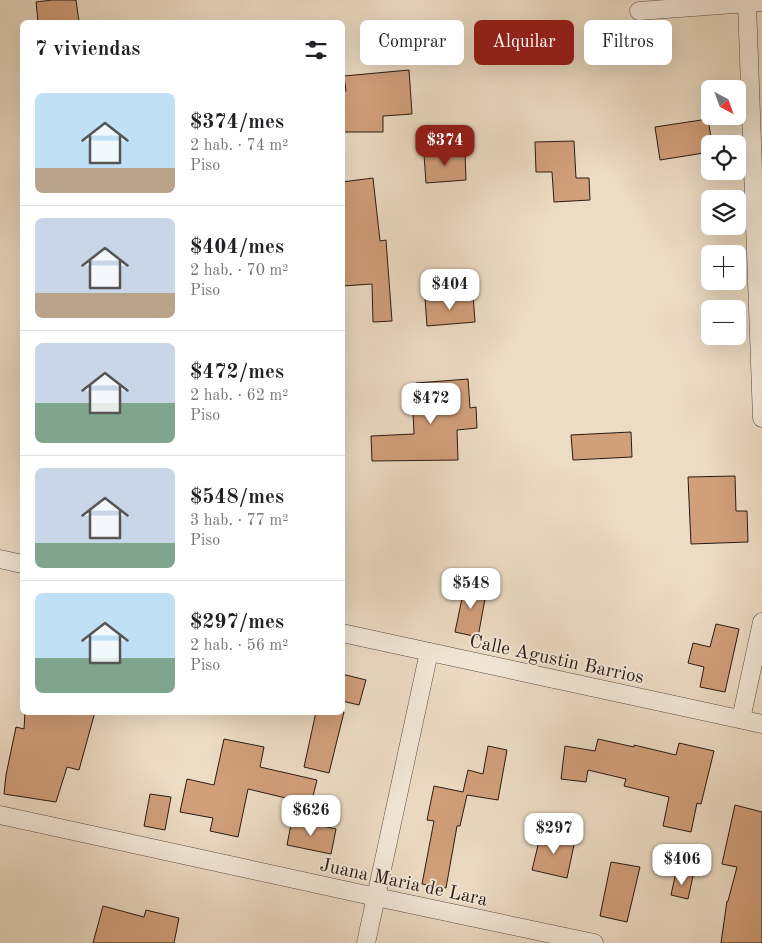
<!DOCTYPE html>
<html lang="es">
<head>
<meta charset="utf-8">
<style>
	:root { --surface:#fff; --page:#f6f6f6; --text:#202124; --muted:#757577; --line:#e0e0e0; --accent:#8f2418 }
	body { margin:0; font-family:"Old Standard TT",serif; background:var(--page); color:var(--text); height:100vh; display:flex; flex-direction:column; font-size:19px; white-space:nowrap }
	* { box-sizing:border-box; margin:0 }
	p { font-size:16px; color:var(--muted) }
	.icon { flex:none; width:28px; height:28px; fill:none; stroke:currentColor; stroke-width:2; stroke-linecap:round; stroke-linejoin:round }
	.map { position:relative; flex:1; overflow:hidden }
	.drawer { position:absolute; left:20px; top:20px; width:325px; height:695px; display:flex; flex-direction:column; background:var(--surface); border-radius:8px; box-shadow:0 5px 20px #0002 }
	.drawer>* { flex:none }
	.guide { position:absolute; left:360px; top:20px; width:326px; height:45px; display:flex; gap:10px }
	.needle { width:32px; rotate:139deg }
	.fabs { position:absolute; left:701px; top:80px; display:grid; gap:10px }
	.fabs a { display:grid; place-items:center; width:45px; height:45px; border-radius:8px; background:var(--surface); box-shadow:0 5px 20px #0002; font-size:25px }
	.price { position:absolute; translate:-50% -42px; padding:0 11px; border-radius:10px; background:#fff; color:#222; font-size:16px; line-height:32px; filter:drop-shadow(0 1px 2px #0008) }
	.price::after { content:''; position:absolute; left:50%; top:30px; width:15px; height:11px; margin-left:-8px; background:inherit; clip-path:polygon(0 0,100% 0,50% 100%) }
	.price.current { background:var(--accent); color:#fff }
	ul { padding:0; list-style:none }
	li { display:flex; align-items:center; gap:15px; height:125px; padding:0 15px }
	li+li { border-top:1px solid var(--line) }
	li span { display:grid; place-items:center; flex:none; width:140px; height:100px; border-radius:8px; color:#555 }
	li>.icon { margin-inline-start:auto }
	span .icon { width:60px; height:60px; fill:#fffc; stroke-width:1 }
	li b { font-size:21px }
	h2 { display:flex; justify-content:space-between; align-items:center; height:60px; padding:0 15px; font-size:21px }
	.chip { padding:0 18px; border-radius:8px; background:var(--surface); box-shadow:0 5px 20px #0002; font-size:18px; line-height:45px }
	.chip.current { background:var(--accent); color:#fff }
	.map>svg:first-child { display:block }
	.building { fill:#d29f7b; stroke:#281a14 }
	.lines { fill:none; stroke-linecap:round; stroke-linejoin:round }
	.street-casing { stroke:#594a40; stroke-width:19 }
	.street { stroke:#f3e8d9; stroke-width:18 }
	.labels { text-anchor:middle; stroke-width:4; stroke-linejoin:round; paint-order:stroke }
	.street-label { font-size:19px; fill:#281a14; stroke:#f3e8d9 }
</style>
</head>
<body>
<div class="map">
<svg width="762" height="943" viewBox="0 0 762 943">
	<rect width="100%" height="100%" fill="#eddcc4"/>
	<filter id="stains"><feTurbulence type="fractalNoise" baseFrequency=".004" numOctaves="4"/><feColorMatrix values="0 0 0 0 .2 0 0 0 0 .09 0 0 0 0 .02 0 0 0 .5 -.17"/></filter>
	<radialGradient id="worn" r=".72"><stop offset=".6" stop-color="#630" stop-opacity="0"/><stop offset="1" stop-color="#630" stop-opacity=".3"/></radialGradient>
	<g class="building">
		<path d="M52,0h24l3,22h-41l-2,-20z"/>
		<path d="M409,70l3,44 -29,2v16h-41v-40l4,-1 -2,-15z"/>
		<path d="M708,119l4,25h-2v8l-50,8 -5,-33z"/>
		<path d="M574,141l2,37h13l1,22 -36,2 -2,-30h-16l-1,-30z"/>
		<path d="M465,152l1,28 -40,3 -2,-28z"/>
		<path d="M373,178l7,63 6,-1 6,81 -19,1 -1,-38 -30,2v-104z"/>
		<path d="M473,295l2,27 -48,4 -2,-27z"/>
		<path d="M468,379l2,29 6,-1 1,21 -20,2 1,30 -86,1 -1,-25 43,-2 -1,-23h5l-2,-28z"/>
		<path d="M631,432l1,25 -59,3 -2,-25z"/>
		<path d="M735,476l1,35h11l1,31 -57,2 -3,-67z"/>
		<path d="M465,584l22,4 -9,49 -23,-5z"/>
		<path d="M716,624l23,5 -14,63 -25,-5 4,-20 -16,-4 5,-20 17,4z"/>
		<path d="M342,674l24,6 -7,25 -17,-4z"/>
		<path d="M25,712h70l-16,58 -12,-3 -11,35 -52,-8 2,-19 10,-48 8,2z"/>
		<path d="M316,712h28l-15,61 -25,-6z"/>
		<path d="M224,739l40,8 -4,20 57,13 -6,24 -63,-15 -10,48 -28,-6 3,-13 -33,-6 7,-33 27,6z"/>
		<path d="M598,739l36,8v-2l42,10 3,-12 35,8 -13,53 -4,-1 -6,29 -28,-6 6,-29 -45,-11 2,-7 -38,-9 -2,12 -25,-3 4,-33 30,5z"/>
		<path d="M488,746l19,4 -9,50 -31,-5 -7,31h-3l-11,62 -24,-4 12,-63 -7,-1 7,-34 29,6 5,-22 15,4z"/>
		<path d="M150,794l21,3 -6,33 -21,-4z"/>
		<path d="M735,805l27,7v131h-41l6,-42h1l9,-34 -15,-3z"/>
		<path d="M292,819l44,10 -5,25 -44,-9z"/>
		<path d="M541,833l34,7 -8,38 -35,-8z"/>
		<path d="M611,862l29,5 -13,55 -27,-6z"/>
		<path d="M676,872l17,4 -5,23 -17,-4z"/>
		<path d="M103,906l41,11 2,-7 33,8 -5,25h-81z"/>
	</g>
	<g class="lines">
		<defs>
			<g id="street">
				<path d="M747,4l15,414"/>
				<path d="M639,11l123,-9"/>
				<path d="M0,559l22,5"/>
				<path d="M342,633l420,91"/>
				<path d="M741,719l21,-97"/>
				<path d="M0,815l376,82 218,46"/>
				<path d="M366,943l63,-291"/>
			</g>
		</defs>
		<use href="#street" class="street-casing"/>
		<use href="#street" class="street"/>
	</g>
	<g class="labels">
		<g class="street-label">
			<text transform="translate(557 658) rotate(12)" y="7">Calle Agustin Barrios</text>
			<text transform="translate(404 881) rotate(12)" y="7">Juana Maria de Lara</text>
		</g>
	</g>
	<rect width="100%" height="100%" filter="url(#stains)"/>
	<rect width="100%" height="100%" fill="url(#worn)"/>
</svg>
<div class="fabs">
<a><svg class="needle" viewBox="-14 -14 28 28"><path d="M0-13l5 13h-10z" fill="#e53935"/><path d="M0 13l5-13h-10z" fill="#757577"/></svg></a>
<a><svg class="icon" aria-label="locate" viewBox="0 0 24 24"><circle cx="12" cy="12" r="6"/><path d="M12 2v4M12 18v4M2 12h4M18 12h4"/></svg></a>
<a><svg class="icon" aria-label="layers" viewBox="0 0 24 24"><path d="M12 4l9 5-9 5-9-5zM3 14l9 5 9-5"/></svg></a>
<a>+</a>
<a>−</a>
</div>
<b class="price current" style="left:445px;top:167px">$374</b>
<b class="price" style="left:450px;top:311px">$404</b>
<b class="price" style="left:431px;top:425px">$472</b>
<b class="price" style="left:471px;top:610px">$548</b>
<b class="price" style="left:311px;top:837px">$626</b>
<b class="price" style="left:554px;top:855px">$297</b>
<b class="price" style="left:682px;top:886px">$406</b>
<div class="guide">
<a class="chip">Comprar</a>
<a class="chip current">Alquilar</a>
<a class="chip">Filtros</a>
</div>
<section class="drawer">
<h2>7 viviendas<svg class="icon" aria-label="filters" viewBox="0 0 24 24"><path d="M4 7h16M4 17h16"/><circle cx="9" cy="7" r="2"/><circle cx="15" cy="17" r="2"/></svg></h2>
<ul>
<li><span style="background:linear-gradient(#bfe0f5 75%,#b9a48a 0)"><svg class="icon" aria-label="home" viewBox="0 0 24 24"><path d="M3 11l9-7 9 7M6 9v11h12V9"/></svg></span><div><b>$374/mes</b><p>2 hab. · 74 m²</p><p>Piso</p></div></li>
<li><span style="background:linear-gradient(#c9d6e8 75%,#b9a48a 0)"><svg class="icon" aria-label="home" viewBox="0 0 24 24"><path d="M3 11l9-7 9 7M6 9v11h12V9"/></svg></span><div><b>$404/mes</b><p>2 hab. · 70 m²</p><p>Piso</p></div></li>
<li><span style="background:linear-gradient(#c9d6e8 60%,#7fa58c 0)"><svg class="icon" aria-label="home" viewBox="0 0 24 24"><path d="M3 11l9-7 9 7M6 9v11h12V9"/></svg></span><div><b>$472/mes</b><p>2 hab. · 62 m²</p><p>Piso</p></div></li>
<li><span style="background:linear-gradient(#c9d6e8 75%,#7fa58c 0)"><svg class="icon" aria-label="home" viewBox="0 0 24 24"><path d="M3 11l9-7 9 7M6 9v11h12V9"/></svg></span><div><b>$548/mes</b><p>3 hab. · 77 m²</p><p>Piso</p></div></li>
<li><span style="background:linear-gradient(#bfe0f5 65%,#7fa58c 0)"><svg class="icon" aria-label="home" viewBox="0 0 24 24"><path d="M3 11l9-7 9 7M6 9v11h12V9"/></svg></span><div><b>$297/mes</b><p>2 hab. · 56 m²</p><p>Piso</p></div></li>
</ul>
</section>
</div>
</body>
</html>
